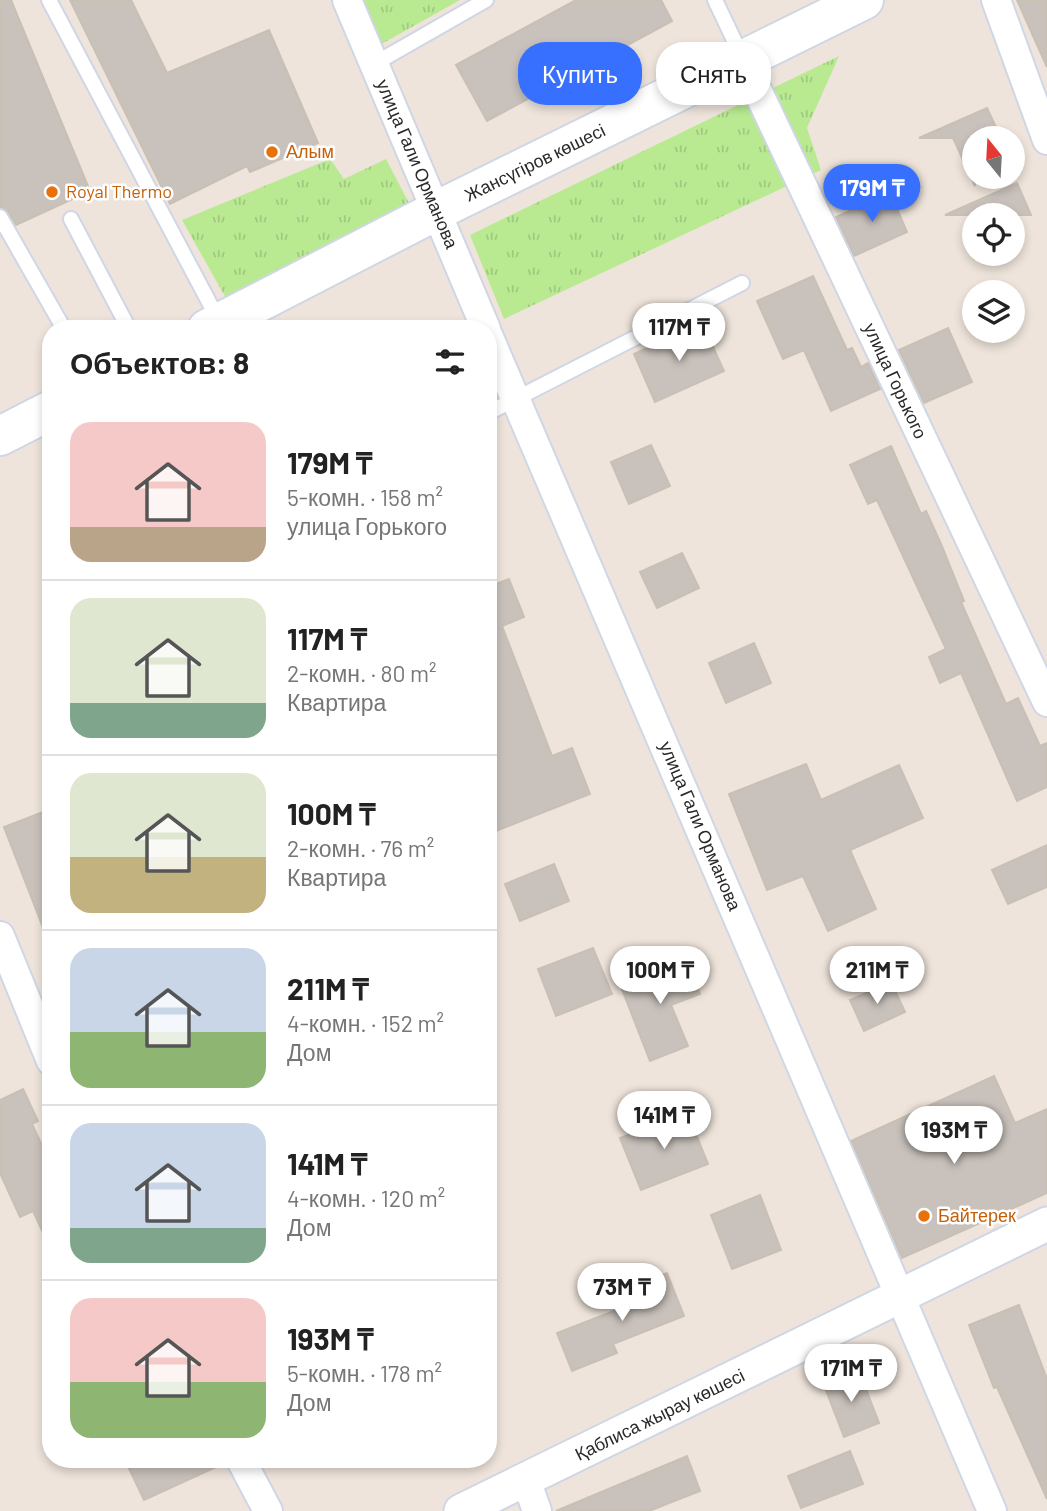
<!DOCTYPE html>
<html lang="ru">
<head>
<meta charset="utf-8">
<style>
	:root { --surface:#fff; --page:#f6f6f6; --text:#222; --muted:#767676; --line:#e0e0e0; --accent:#3770ff }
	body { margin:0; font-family:Barlow,sans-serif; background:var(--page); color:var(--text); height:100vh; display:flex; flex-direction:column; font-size:26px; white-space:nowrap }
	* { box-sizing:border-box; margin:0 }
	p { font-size:23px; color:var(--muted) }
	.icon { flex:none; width:38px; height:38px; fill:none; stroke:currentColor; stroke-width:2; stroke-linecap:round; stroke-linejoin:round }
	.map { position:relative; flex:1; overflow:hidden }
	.sheet { position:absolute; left:42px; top:320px; width:455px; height:1148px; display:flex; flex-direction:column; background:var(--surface); border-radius:28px; box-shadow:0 4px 10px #0003 }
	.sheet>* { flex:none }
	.banner { position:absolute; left:518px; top:42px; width:424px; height:63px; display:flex; gap:14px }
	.needle { width:46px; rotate:342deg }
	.controls { position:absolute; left:962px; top:126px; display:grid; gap:14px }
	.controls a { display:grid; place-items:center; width:63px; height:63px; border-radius:50%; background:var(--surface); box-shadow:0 4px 10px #0003; font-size:35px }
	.price { position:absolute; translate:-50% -60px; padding:0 16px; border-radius:24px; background:#fff; color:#222; font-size:23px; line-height:46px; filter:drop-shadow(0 2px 4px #0008) }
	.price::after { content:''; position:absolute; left:50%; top:42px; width:21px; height:16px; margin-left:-10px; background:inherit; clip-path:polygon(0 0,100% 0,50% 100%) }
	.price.on { background:var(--accent); color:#fff }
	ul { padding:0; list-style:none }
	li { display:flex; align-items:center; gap:21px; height:175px; padding:0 28px }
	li+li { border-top:2px solid var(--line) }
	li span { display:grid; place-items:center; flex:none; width:196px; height:140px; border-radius:21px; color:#555 }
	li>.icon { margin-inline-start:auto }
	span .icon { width:84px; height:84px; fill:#fffc; stroke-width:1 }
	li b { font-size:30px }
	h2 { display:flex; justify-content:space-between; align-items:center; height:84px; padding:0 28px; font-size:30px }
	.tag { padding:0 24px; border-radius:28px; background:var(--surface); box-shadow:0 4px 10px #0003; font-size:24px; line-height:63px }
	.tag.on { background:var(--accent); color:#fff }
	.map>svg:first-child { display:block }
	.grass { fill:url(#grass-tufts) }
	.building { fill:#c9c1bb; stroke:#c9c0b4; stroke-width:2 }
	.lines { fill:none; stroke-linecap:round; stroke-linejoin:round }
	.service-casing { stroke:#d0d6e5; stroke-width:18 }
	.minor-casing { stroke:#d0d6e5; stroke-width:32 }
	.tertiary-casing { stroke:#d0d6e5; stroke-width:37 }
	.secondary-casing { stroke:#d0d6e5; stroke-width:42 }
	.service { stroke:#fff; stroke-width:14 }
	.minor { stroke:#fff; stroke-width:28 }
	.tertiary { stroke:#fff; stroke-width:33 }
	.secondary { stroke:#fff; stroke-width:38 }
	.food-dot { fill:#e8710a; stroke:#fff; stroke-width:2.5 }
	.labels { text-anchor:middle; stroke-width:5; stroke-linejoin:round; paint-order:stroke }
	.food-label { font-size:18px; fill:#c56008; stroke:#fff; text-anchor:start }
	.street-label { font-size:18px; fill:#2a2a2a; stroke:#fff }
</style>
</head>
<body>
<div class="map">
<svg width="1047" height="1511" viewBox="0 0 1047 1511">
	<defs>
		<pattern id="grass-tufts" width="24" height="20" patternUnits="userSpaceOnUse" patternTransform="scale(1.75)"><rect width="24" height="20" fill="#b9ea92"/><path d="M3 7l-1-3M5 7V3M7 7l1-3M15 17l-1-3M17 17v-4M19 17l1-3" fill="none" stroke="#9fc97e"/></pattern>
	</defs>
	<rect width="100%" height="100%" fill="#eee4db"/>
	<g class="grass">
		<path d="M359,0h101l-82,46z"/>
		<path d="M839,56l-32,72 14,42 -317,149 -34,-84z"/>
		<path d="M330,159l14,20 42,-20 24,46 -183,95 -45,-80z"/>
	</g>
	<g class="building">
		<path d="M0,0h11l79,191 -74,34 -8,-13 -8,-5z"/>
		<path d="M70,0h61l36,73 102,-43 49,113 -68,29 -3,-6 -77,38z"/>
		<path d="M576,0h85l11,21 -185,100 -31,-56z"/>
		<path d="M1017,0h30v67z"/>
		<path d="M987,108l14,30h-26v48l-22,-48h-34z"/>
		<path d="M1017,183l14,32h-86z"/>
		<path d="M890,193l17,39 -53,24 -18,-39z"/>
		<path d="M813,276l34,74 5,-2 9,19 7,-4 12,26 -49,22 -27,-61 -21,9 -26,-58z"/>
		<path d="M702,323l22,48 -69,31 -21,-48z"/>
		<path d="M948,328l24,54 -48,21 -25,-53z"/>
		<path d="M651,445l19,41 -41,18 -18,-42z"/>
		<path d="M891,446l30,68 5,-3 15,33 23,57 -3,1 45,102 12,-6 22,48 7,-3v44l-30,14 -56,-128 -21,10 -11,-26 17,-8 -69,-149 -9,4 -18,-39z"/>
		<path d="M682,553l17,35 -42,20 -17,-36z"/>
		<path d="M509,579l15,38 -22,9 50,130 20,-8 18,46 -102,40v-247z"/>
		<path d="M754,643l17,40 -45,20 -17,-40z"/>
		<path d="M806,764l15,36 78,-35 24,53 -73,32 26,59 -48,22 -25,-55 -36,14 -38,-96z"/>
		<path d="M43,812l8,19 -2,112 -45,-116z"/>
		<path d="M1047,845v42l-39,17 -16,-34z"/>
		<path d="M554,864l15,37 -49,20 -15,-37z"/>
		<path d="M593,948l19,46 -56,22 -18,-47z"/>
		<path d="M686,958l14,36 -29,11 17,41 -38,15 -30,-77z"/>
		<path d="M891,982l14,30 -41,19 -14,-31z"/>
		<path d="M994,1076l21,47 32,-14v84l-145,65 -51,-117z"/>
		<path d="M23,1089l15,32 -6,3 19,41v85l-18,-39 -13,6 -20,-44v-73z"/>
		<path d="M687,1112l21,52 -67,26 -21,-52z"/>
		<path d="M760,1195l21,55 -49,19 -21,-54z"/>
		<path d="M667,1273l17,43 -71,28 4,9 -45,18 -15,-38 75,-29 -6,-15z"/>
		<path d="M1019,1305l28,74v120l-50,-112 -3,1 -25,-63z"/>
		<path d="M859,1371l20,52 -35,14 -20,-52z"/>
		<path d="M850,1451l13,33 -62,24 -13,-32z"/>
		<path d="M687,1456l13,35 -51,20h-93z"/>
		<path d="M125,1460h99l1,3 -81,37z"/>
	</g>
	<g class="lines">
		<defs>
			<g id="service">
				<path d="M49,0l170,321"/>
				<path d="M715,0l28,59"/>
				<path d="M374,64l112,-64"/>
				<path d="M0,217l64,112"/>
				<path d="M71,219l58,110"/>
				<path d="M488,413l254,-130"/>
			</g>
			<g id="minor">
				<path d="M347,0l139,329"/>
				<path d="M996,0l51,140"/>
				<path d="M743,60l304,642"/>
				<path d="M488,335l504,1176"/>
				<path d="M0,936l51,125"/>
				<path d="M241,1460l27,51"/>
				<path d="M526,1480l11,31"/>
			</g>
			<path id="tertiary" d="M461,1511l586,-287"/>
			<g id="secondary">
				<path d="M207,329l229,-118 428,-211"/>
				<path d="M0,436l51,-26"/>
			</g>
		</defs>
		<use href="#service" class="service-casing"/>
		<use href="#minor" class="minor-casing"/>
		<use href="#tertiary" class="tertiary-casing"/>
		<use href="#secondary" class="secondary-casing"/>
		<use href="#service" class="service"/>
		<use href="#minor" class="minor"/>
		<use href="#tertiary" class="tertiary"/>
		<use href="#secondary" class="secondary"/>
	</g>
	<g class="food-dot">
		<circle cx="272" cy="152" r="7"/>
		<circle cx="52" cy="192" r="7"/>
		<circle cx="924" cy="1216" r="7"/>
	</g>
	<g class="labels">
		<g class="food-label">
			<text x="286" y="158">Алым</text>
			<text x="66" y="198">Royal Thermo</text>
			<text x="938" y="1222">Байтерек</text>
		</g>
		<g class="street-label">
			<text transform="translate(535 163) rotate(-26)" y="6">Жансүгіров көшесі</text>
			<text transform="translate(417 164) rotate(67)" y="6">улица Гали Орманова</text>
			<text transform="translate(895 381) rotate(65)" y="6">улица Горького</text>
			<text transform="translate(700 826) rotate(67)" y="6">улица Гали Орманова</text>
			<text transform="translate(660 1415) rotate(-26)" y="6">Қаблиса жырау көшесі</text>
		</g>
	</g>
</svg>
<div class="controls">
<a><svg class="needle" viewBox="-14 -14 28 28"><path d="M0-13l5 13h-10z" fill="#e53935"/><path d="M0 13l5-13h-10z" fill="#767676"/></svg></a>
<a><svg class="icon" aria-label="locate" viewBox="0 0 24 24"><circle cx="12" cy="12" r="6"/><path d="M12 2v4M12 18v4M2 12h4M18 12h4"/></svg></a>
<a><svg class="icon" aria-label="layers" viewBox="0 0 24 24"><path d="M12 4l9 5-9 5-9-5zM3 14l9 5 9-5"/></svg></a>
</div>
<b class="price on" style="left:872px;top:224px">179M ₸</b>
<b class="price" style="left:679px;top:363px">117M ₸</b>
<b class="price" style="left:660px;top:1006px">100M ₸</b>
<b class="price" style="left:877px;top:1006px">211M ₸</b>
<b class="price" style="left:664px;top:1151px">141M ₸</b>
<b class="price" style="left:954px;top:1166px">193M ₸</b>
<b class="price" style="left:622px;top:1323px">73M ₸</b>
<b class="price" style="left:851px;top:1404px">171M ₸</b>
<div class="banner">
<a class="tag on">Купить</a>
<a class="tag">Снять</a>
</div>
<section class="sheet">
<h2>Объектов: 8<svg class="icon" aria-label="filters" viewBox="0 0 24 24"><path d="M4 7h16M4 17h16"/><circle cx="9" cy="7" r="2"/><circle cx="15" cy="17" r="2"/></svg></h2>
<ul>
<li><span style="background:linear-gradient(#f6c9c9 75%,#b9a48a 0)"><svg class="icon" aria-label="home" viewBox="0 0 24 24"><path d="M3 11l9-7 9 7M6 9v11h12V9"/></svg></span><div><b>179M ₸</b><p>5-комн. · 158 m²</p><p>улица Горького</p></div></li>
<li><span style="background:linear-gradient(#dfe7d0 75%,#7fa58c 0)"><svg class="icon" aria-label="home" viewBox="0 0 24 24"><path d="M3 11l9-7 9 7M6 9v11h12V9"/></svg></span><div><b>117M ₸</b><p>2-комн. · 80 m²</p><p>Квартира</p></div></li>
<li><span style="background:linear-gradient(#dfe7d0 60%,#c2b280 0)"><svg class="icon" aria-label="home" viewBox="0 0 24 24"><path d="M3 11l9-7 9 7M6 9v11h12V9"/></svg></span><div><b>100M ₸</b><p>2-комн. · 76 m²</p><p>Квартира</p></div></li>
<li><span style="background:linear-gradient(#c9d6e8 60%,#8fb573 0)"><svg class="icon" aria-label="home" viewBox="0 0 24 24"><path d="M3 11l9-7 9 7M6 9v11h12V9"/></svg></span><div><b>211M ₸</b><p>4-комн. · 152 m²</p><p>Дом</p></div></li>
<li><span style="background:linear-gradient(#c9d6e8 75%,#7fa58c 0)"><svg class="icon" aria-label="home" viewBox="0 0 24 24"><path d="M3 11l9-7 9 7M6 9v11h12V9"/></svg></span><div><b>141M ₸</b><p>4-комн. · 120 m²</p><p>Дом</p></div></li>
<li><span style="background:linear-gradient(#f6c9c9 60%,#8fb573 0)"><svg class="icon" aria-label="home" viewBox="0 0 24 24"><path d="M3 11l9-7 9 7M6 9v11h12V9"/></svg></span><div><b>193M ₸</b><p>5-комн. · 178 m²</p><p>Дом</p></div></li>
</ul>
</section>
</div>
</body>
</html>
